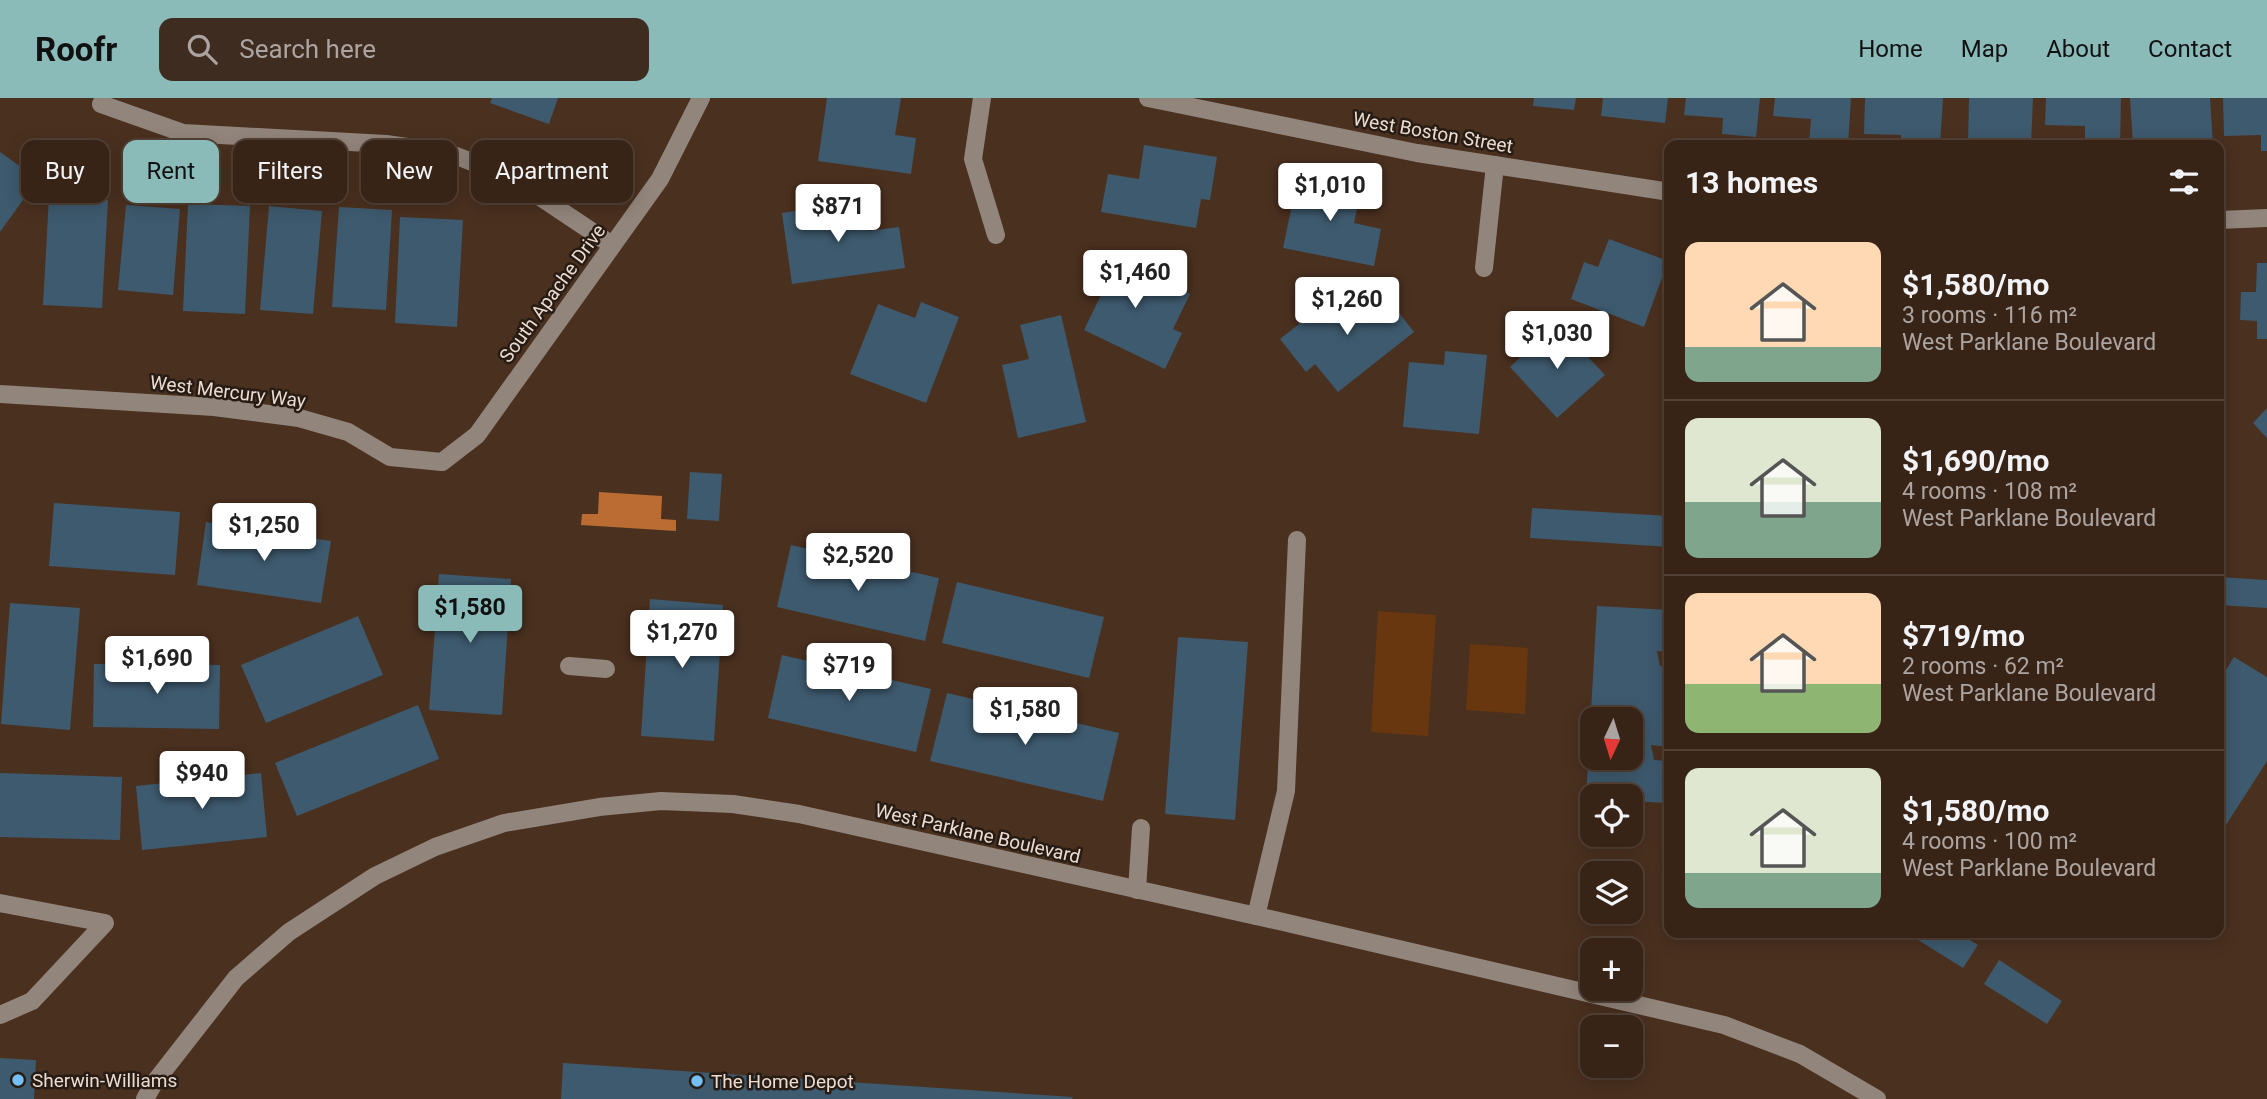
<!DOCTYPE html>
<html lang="en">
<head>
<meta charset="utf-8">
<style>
	:root { --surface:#382417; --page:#3f2c20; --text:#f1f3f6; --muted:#aba4a1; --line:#524136; --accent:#8bbbb9 }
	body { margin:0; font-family:Roboto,sans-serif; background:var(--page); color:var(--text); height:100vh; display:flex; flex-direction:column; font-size:26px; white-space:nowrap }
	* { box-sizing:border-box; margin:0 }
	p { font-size:23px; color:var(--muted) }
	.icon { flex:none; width:38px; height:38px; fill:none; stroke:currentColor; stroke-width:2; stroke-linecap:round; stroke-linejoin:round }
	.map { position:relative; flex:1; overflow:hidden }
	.side { position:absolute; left:1664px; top:42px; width:560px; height:798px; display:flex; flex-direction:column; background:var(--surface); border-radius:14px; box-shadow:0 4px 18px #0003,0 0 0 2px var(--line) }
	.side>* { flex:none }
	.banner { position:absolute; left:21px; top:42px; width:665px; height:63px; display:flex; gap:14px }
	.needle { width:46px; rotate:184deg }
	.controls { position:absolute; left:1580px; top:609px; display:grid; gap:14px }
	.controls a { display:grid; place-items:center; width:63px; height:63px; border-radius:14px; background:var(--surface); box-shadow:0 4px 18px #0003,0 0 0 2px var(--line); font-size:35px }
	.price { position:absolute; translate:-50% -60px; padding:0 16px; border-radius:7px; background:#fff; color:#222; font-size:23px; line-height:46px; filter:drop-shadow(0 2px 4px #0008) }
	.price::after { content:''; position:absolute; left:50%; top:42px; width:21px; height:16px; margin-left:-10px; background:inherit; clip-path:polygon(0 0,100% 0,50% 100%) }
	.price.current { background:var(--accent); color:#111 }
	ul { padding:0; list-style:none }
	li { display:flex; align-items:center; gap:21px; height:175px; padding:0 21px }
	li+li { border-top:2px solid var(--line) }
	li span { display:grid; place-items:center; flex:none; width:196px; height:140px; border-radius:14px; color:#555 }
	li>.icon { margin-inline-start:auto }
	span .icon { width:84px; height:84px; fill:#fffc; stroke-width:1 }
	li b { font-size:30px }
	h2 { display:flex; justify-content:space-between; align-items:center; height:84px; padding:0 21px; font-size:30px }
	.pill { padding:0 24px; border-radius:14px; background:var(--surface); box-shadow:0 4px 18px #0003,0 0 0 2px var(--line); font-size:24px; line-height:63px }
	.pill.current { background:var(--accent); color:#111 }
	header { display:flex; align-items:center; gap:42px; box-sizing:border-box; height:98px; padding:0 35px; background:var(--accent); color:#111 }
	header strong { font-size:33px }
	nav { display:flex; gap:38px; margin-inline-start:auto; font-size:24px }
	.search { width:490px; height:63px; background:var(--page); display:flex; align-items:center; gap:18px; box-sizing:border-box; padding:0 24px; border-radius:14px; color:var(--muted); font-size:26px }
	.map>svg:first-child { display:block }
	.green { fill:#683710 }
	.water { fill:#ba6c33 }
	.building { fill:#3e5a6e; fill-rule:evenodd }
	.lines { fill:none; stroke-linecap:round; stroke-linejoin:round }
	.minor { stroke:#92857c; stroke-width:18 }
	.poi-dot { fill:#74c0f6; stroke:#271c14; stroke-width:2.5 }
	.labels { text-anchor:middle; stroke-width:5; stroke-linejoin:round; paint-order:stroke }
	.street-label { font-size:19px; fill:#ecdbd0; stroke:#271c14 }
	.poi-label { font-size:19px; fill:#ecdbd0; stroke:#271c14; text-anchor:start }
</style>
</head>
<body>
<header>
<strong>Roofr</strong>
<div class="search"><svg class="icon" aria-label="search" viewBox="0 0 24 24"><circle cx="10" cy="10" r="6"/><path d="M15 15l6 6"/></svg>Search here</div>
<nav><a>Home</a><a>Map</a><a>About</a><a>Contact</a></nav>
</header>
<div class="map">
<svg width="2267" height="1001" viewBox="0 0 2267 1001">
	<rect width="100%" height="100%" fill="#4a301f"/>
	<g class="green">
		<path d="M1378,513l58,4 -8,121 -57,-4z"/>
		<path d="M1470,546l58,4 -3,66 -59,-4z"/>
	</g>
	<path class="water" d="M599,394l63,4 -1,23 15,1v11l-95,-6 1,-11h16z"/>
	<g class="building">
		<path d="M492,0h66l-9,26 -59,-21z"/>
		<path d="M827,0h74l-6,37 21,3 -5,36 -93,-13z"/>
		<path d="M1534,0h42l-2,12 -41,-4z"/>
		<path d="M1603,0h65l-3,25 -64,-7z"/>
		<path d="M1686,0h74l-4,39 -34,-3 1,-16 -39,-3z"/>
		<path d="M1775,0h76l-3,47 -39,-2 2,-24 -38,-3z"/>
		<path d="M1865,0h78l-3,47h-39v-10l-37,-1z"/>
		<path d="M1969,0h64l-2,47h-40v-4l-23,-1z"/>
		<path d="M2046,0h75l-1,47h-35v-19l-40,-1z"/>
		<path d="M2130,0h80l3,47h-80z"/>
		<path d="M2223,0h44v53h-6v-16l-37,1z"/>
		<path d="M1144,47l73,12 -7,43 -9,-1 -5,29 -95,-16 7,-38 31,5z"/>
		<path d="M0,54l38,27 -38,53z"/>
		<path d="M1298,78l63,13 -7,34 27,6 -7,37 -91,-18z"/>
		<path d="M49,99l59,3 -6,108 -59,-3z"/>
		<path d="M863,103l5,30 31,-4 6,41 -113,16 -10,-71z"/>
		<path d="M188,106l62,2 -5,108 -62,-3z"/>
		<path d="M126,107l54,4 -7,86 -55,-5z"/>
		<path d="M269,108l53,5 -9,103 -53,-4z"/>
		<path d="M339,109l53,3 -6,100 -54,-3z"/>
		<path d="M400,119l63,3 -6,107 -62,-4z"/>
		<path d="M1609,141l59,22 -24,66 -73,-28 13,-37 14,5z"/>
		<path d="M1103,154l87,42 -17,35 9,4 -17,36 -81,-39 17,-35 -16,-8z"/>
		<path d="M2257,165h10v76h-10v-18l-17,-1 1,-28h15z"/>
		<path d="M1350,186l20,25 16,-13 28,36 -76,60 -23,-28 -9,8 -26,-33z"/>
		<path d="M921,204l38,15 -33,86 -76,-29 28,-70 37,14z"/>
		<path d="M1061,217l25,107 -68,16 -16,-73 27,-6 -9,-34z"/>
		<path d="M1557,226l48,51 -48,43 -47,-51z"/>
		<path d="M1445,253l42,4 -8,79 -76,-7 6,-65 35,3z"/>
		<path d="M2267,310v30l-14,-15z"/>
		<path d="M690,374l32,2 -3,47 -32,-2z"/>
		<path d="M54,405l126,9 -5,63 -126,-9z"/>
		<path d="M1532,410l138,8v31l-140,-9z"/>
		<path d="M206,424l125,19 -10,62 -124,-18z"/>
		<path d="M791,447l148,33 -14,63 -148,-34z"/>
		<path d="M439,476l72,5 -9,136 -73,-5z"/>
		<path d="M2219,479l48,3v28l-48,-3z"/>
		<path d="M957,484l147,35 -15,61 -147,-35z"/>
		<path d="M650,501l73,6 -9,136 -73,-5z"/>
		<path d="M10,505l70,5 -10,122 -69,-6z"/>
		<path d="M1597,508l73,4v42l-13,-1 3,15 10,1v80l-19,-2 3,15 16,1v23h-3l-1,19 -35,-2v-5h-39v3h-6zM1592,621h39v39h-39z"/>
		<path d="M358,518l25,59 -117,48 -25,-58z"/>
		<path d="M1178,539l70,5 -13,178 -70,-6z"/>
		<path d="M782,557l149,34 -15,63 -148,-34z"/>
		<path d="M2234,559l33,20v84l-48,75v-155z"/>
		<path d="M94,566l126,1 -1,64 -126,-2z"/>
		<path d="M947,595l172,40 -16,68 -173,-40z"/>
		<path d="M418,607l21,54 -142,57 -22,-53z"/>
		<path d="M0,675l122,4 -2,63 -120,-3z"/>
		<path d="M261,675l6,64 -125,13 -6,-64z"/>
		<path d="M1907,835h51l20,12 -15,23z"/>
		<path d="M1999,862l63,41 -15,23 -63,-40z"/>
		<path d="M0,960l36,2 -2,39h-34z"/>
		<path d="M563,965l510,34 -1,2h-511z"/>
	</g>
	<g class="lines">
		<g class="minor">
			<path d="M982,0l-9,61 23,76"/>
			<path d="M1148,0l269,55 253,39"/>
			<path d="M101,6l82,29 203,11 63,9 63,25 100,67"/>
			<path d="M2219,122l48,-2"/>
			<path d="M1484,170l11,-103"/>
			<path d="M0,296l214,13 85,11 49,14 42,25 52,5 35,-27 183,-256 41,-81"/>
			<path d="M569,568l37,3"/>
			<path d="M1137,792l4,-62"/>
			<path d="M0,805l105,20 -73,78 -32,14"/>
			<path d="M1256,818l30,-125 11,-251"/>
			<path d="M145,1001l9,-16 82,-105 53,-46 86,-56 60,-29 69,-24 95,-16 62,-6 72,3 66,10 480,107 445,104 76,29 77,45"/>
		</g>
	</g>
	<g class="poi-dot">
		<circle cx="18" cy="982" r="7"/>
		<circle cx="697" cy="983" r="7"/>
	</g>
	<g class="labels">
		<g class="street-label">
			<text transform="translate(1433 34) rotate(10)" y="7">West Boston Street</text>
			<text transform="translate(552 195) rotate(-54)" y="7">South Apache Drive</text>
			<text transform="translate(228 293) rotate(7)" y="7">West Mercury Way</text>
			<text transform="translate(978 735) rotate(13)" y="7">West Parklane Boulevard</text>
		</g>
		<g class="poi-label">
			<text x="32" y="989">Sherwin-Williams</text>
			<text x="711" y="990">The Home Depot</text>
		</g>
	</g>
</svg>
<div class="controls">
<a><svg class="needle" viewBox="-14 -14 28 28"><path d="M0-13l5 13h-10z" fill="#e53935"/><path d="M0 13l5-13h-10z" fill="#aba4a1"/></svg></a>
<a><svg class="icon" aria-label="locate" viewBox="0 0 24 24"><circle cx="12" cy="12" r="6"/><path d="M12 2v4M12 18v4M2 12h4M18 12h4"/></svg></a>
<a><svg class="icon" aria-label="layers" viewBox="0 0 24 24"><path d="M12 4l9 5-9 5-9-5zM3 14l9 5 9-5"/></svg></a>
<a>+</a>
<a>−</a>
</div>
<b class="price" style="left:1330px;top:125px">$1,010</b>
<b class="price" style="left:838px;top:146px">$871</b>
<b class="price" style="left:1135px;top:212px">$1,460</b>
<b class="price" style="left:1347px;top:239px">$1,260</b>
<b class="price" style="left:1557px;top:273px">$1,030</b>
<b class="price" style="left:264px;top:465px">$1,250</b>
<b class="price" style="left:858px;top:495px">$2,520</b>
<b class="price current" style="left:470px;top:547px">$1,580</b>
<b class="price" style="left:682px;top:572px">$1,270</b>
<b class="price" style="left:157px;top:598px">$1,690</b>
<b class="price" style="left:849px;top:605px">$719</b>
<b class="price" style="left:1025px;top:649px">$1,580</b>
<b class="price" style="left:202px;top:713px">$940</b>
<div class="banner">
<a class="pill">Buy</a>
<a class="pill current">Rent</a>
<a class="pill">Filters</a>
<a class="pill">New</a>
<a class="pill">Apartment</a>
</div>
<section class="side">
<h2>13 homes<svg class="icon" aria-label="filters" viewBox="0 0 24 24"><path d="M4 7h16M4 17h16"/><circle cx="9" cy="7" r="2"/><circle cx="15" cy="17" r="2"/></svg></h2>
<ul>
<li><span style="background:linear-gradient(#ffd9b3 75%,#7fa58c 0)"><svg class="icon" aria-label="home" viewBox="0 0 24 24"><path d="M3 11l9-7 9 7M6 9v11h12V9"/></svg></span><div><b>$1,580/mo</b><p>3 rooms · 116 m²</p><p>West Parklane Boulevard</p></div></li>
<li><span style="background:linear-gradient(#dfe7d0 60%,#7fa58c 0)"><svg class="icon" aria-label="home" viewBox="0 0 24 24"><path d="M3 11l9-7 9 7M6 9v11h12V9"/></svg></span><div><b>$1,690/mo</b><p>4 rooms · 108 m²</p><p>West Parklane Boulevard</p></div></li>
<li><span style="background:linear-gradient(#ffd9b3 65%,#8fb573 0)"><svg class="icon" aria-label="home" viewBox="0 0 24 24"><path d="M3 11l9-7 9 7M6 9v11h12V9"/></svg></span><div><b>$719/mo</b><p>2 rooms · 62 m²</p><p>West Parklane Boulevard</p></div></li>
<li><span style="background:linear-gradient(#dfe7d0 75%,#7fa58c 0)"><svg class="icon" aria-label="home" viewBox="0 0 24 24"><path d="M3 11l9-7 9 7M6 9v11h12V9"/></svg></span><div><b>$1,580/mo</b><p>4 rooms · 100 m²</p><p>West Parklane Boulevard</p></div></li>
</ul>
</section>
</div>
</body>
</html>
